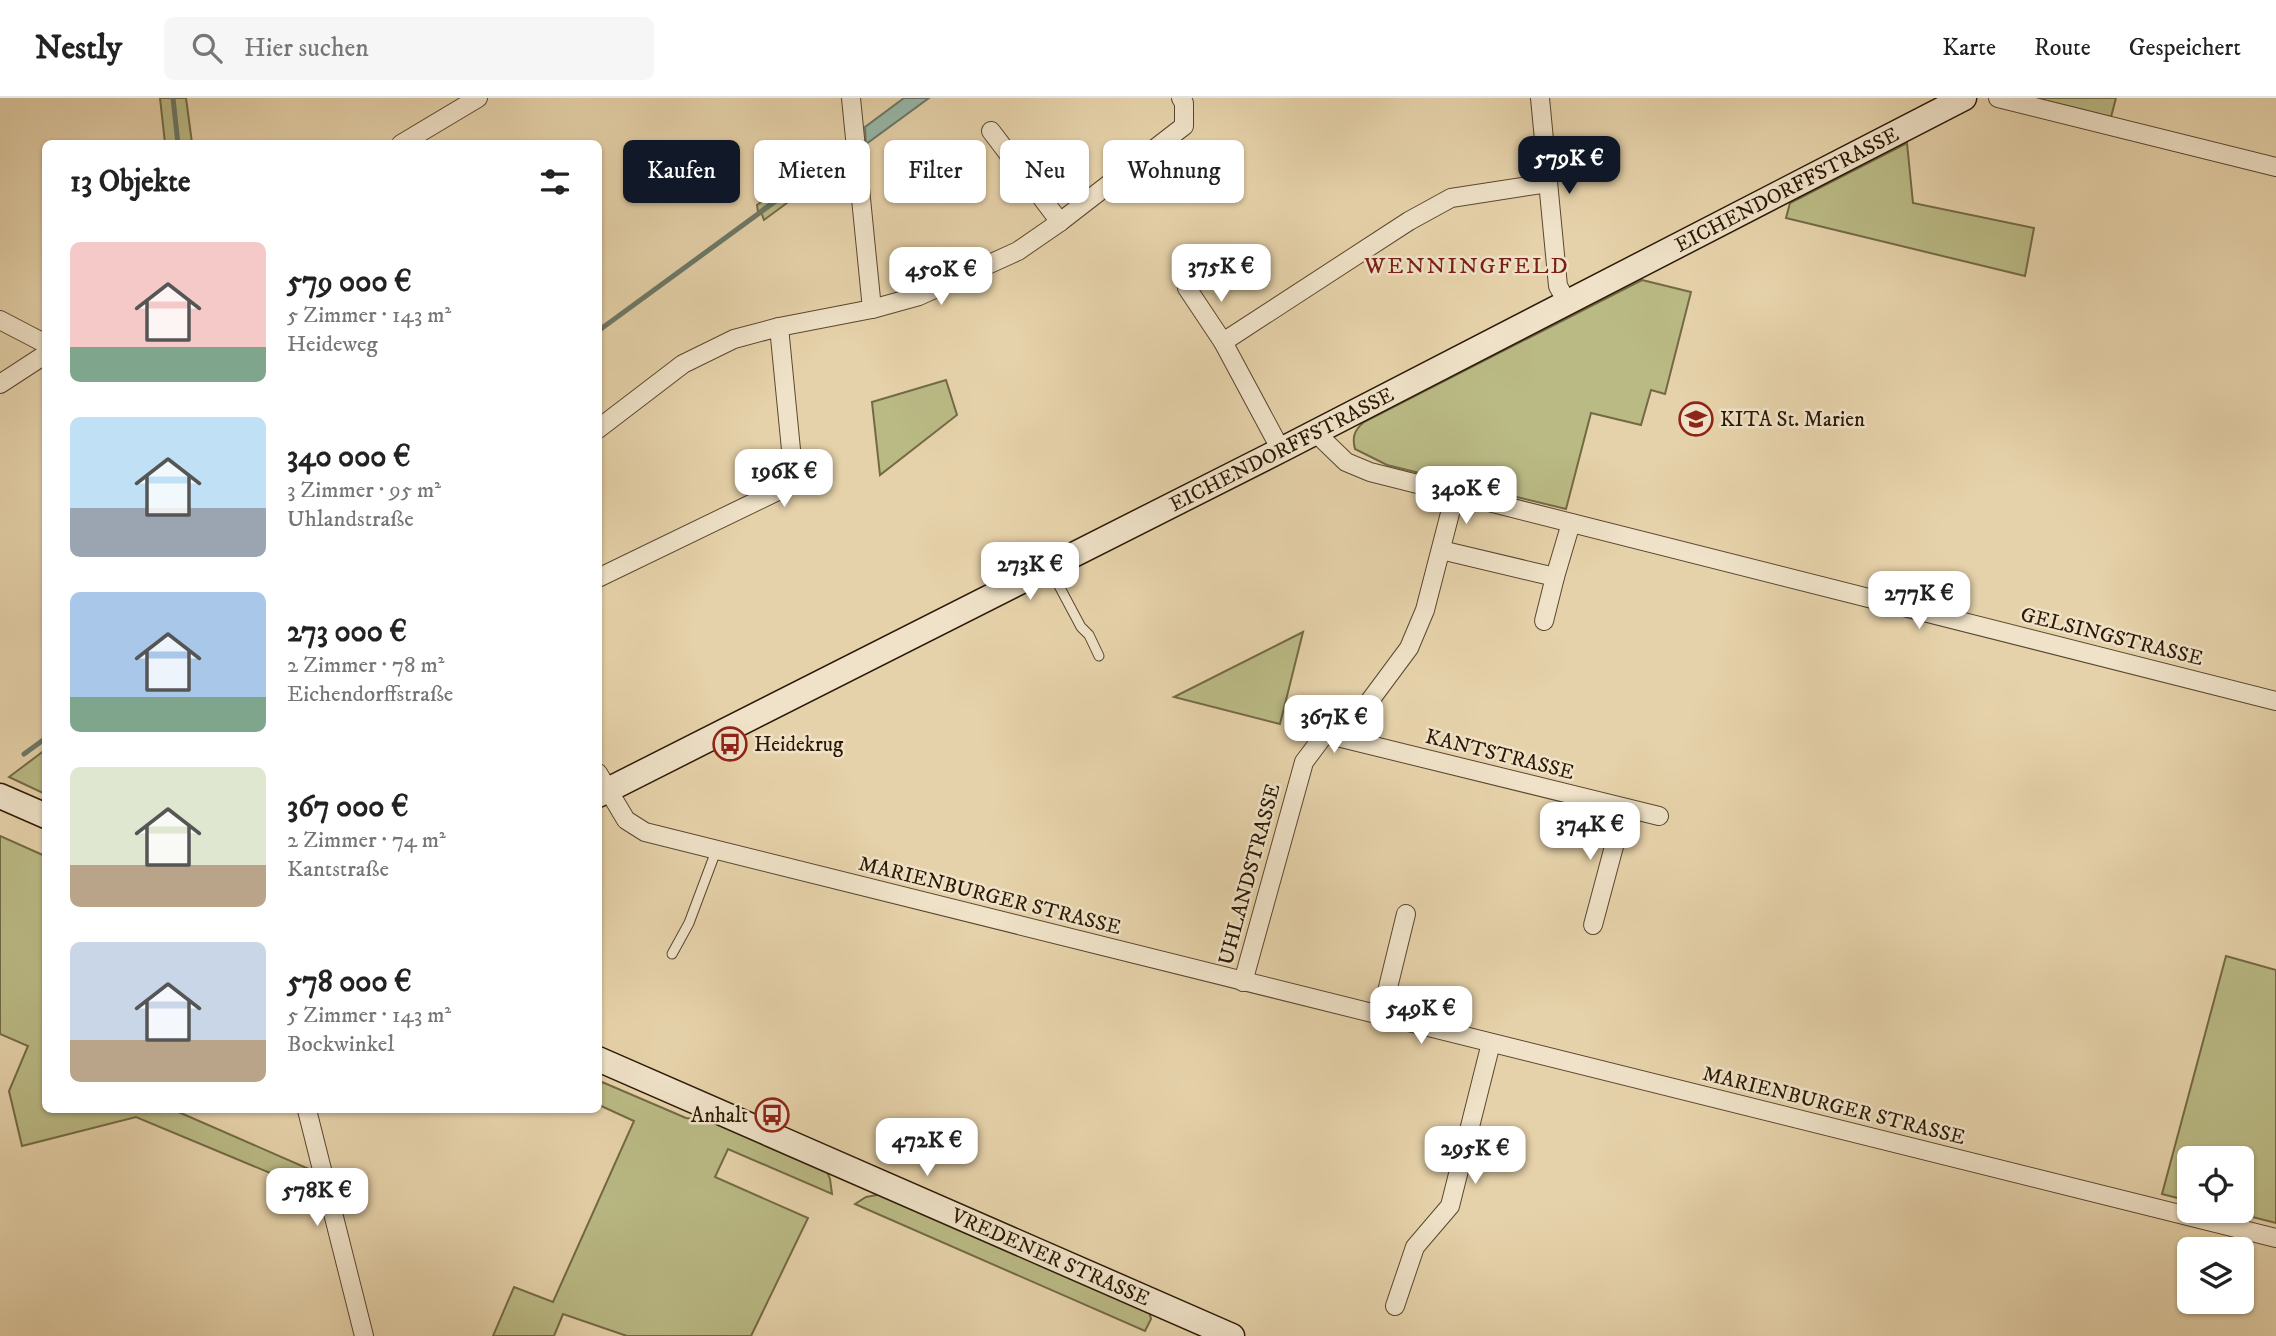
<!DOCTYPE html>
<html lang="de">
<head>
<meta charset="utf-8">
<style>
	:root { --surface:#fff; --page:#f6f6f6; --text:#222; --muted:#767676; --line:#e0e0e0; --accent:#111827 }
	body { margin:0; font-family:"IM FELL DW Pica",serif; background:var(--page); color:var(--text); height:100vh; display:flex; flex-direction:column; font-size:26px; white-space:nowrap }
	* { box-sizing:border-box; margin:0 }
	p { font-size:23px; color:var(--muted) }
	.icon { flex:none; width:38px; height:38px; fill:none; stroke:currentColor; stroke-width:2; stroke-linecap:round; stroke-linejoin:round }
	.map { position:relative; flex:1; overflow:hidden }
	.details { position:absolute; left:42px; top:42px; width:560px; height:973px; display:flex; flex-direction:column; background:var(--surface); border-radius:10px; box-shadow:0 2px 5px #0004 }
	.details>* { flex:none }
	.guide { position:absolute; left:623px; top:42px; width:665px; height:63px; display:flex; gap:14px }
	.buttons { position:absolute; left:2177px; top:1048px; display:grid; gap:14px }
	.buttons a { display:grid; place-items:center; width:77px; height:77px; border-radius:10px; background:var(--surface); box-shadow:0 2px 5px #0004; font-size:35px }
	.price { position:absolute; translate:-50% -60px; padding:0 16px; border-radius:14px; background:#fff; color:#222; font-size:23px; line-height:46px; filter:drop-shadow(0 2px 4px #0008) }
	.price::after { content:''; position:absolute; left:50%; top:42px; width:21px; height:16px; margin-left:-10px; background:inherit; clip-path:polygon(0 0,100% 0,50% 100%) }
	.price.active { background:var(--accent); color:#fff }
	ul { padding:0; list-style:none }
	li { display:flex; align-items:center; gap:21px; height:175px; padding:0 28px }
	li span { display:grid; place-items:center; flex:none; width:196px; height:140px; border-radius:10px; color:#555 }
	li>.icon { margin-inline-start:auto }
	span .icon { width:84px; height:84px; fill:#fffc; stroke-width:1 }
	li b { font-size:30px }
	h2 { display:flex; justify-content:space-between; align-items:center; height:84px; padding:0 28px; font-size:30px }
	.pill { padding:0 24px; border-radius:10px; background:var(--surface); box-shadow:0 2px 5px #0004; font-size:24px; line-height:63px }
	.pill.active { background:var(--accent); color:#fff }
	header { display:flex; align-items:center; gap:42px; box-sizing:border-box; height:98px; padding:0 35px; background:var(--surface); border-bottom:2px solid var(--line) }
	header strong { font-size:33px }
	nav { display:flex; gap:38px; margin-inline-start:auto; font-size:24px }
	.search { width:490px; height:63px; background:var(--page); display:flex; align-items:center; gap:18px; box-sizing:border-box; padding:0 24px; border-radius:10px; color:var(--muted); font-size:26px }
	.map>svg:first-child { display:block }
	.green { fill:#baba85; stroke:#736a45; stroke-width:2 }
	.water { fill:#96b8a9; stroke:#6c7867; stroke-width:2 }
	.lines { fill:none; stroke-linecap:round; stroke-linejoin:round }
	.stream { stroke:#6c7867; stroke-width:5 }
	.lane-casing { stroke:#5a472e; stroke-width:11 }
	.street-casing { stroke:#5a472e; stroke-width:20 }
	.secondary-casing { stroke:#2c1905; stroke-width:27 }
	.lane { stroke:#efe2c8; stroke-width:9 }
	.street { stroke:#efe2c8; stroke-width:18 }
	.secondary { stroke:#efe2c8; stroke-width:24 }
	.labels { text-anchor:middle; stroke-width:5; stroke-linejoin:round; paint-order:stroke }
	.street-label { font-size:21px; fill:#2c1905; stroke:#efe2c8 }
	.poi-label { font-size:21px; fill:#2c1905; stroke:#efe2c8; text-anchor:start }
	.neighbourhood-label { font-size:23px; letter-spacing:2px; fill:#7a1f14; stroke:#efe2c8 }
</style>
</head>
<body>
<header>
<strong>Nestly</strong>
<div class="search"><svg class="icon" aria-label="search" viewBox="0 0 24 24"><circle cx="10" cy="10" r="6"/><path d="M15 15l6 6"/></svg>Hier suchen</div>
<nav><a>Karte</a><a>Route</a><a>Gespeichert</a></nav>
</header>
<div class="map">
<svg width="2276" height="1238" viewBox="0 0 2276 1238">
	<rect width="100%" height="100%" fill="#e6d2aa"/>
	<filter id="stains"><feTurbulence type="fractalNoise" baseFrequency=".00286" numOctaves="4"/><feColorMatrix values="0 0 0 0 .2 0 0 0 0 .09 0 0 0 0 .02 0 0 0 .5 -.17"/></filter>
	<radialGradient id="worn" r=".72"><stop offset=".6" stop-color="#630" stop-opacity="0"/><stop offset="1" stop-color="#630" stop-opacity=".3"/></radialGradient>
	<g class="green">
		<path d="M160,0h26l6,45h-27z"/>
		<path d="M2035,0h81l-5,19z"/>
		<path d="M844,44v7l-86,63 -1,-7z"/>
		<path d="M1907,45l6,60 121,25 -9,48 -239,-58 4,-15z"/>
		<path d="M845,54v8l-81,60 -3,-8z"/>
		<path d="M1642,182l49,12 -26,102 -14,-4 -10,35 -50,-12 -25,96 -179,-44 -32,-16c-3,-11 -1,-19 9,-27z"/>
		<path d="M946,282l11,35 -77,60 -8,-73z"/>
		<path d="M1303,534l-23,92 -106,-27z"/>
		<path d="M45,652v44l-36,-17z"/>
		<path d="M0,738l45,20 1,254h128l144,63 5,22 -187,-78 -114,29 -13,-55 19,-45 -28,-12z"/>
		<path d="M2226,858l50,14v253l-47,-12h13v-53h-53v43l-27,-7z"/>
		<path d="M602,984l84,36 31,4 109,47 4,10 2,15 -104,-45 -13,28 93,41 -57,118h-124l-64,-22 -9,22h-61l21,-49 39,15 81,-181 -35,-16v-15z"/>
		<path d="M882,1096l267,117 2,8 -6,12 -290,-127 11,-7z"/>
	</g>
	<path class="water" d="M904,0h25l-63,46 -1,-17z"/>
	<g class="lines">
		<g class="stream">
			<path d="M173,0l5,46"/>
			<path d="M598,233l253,-185"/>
			<path d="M24,656l22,-16"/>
		</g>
		<defs>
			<g id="lane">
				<path d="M1050,471l31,58 8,8 10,21"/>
				<path d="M672,856l17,-31 27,-72"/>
			</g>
			<g id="street">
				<path d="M851,0l21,211"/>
				<path d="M1540,0l18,188 9,16"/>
				<path d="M1998,0l278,69"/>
				<path d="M991,33l69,91"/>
				<path d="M401,46l77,-46"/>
				<path d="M1187,190l36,54"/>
				<path d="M0,222l46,24"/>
				<path d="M0,286l46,-30"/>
				<path d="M598,331l85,-65 51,-25 45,-12 93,-18 47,-13 99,-45 42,-29 124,-96v-23l-3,-5"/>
				<path d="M1315,334l31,30 24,10 906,229"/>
				<path d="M1281,352l-58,-108 186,-121 42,-23 97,-15"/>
				<path d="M1441,452l114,27 16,-54"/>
				<path d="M598,480l184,-89 11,-19 -14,-143"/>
				<path d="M1544,523l11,-44"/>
				<path d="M1325,636l334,82"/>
				<path d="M598,675l28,47 19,12 1631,406"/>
				<path d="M1593,827l31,-116"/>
				<path d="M1243,884l61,-220 21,-28 35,-20 49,-66 16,-38 30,-116"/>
				<path d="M1381,918l25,-102"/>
				<path d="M307,1012l57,226"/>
				<path d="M1395,1208l20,-59 35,-41 41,-163"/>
			</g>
			<g id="secondary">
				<path id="s1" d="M598,697l683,-345 683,-352"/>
				<path d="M0,698l46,20"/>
				<path id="s2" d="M598,961l634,277"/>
			</g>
		</defs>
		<use href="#lane" class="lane-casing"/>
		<use href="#street" class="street-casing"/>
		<use href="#secondary" class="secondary-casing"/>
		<use href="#lane" class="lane"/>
		<use href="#street" class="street"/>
		<use href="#secondary" class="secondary"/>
	</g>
	<defs>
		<symbol id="school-ring" viewBox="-11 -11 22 22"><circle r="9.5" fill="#efe2c8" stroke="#8f2418" stroke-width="1.5"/><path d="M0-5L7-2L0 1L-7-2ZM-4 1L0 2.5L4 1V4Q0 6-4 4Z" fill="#8f2418"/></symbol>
		<symbol id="bus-ring" viewBox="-11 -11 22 22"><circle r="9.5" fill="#efe2c8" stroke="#8f2418" stroke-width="1.5"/><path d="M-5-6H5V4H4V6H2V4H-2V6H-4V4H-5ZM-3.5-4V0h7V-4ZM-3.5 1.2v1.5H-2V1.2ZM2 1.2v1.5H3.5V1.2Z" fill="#8f2418"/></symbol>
	</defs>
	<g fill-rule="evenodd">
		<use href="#school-ring" x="1677" y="302" width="38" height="38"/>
		<use href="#bus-ring" x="711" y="627" width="38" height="38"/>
		<use href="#bus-ring" x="753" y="998" width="38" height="38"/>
	</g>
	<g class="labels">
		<g class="street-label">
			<text dy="7" stroke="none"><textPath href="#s1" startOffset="1334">EICHENDORFFSTRASSE</textPath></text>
			<text dy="7" stroke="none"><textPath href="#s1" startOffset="766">EICHENDORFFSTRASSE</textPath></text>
			<text transform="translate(2112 538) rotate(14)" y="7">GELSINGSTRASSE</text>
			<text transform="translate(1500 656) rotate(14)" y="7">KANTSTRASSE</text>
			<text transform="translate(1249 776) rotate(-75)" y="7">UHLANDSTRASSE</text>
			<text transform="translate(990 797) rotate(14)" y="7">MARIENBURGER STRASSE</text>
			<text transform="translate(1834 1007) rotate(14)" y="7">MARIENBURGER STRASSE</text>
			<text dy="7" stroke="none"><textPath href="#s2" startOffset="494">VREDENER STRASSE</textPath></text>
		</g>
		<g class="poi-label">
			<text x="1720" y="328">KITA St. Marien</text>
			<text x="754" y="653">Heidekrug</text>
			<text x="748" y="1024" text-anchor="end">Anhalt</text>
		</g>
		<g class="neighbourhood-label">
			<text x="1467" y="175">WENNINGFELD</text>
		</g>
	</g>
	<rect width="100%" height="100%" filter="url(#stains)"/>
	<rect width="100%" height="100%" fill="url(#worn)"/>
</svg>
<div class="buttons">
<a><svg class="icon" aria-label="locate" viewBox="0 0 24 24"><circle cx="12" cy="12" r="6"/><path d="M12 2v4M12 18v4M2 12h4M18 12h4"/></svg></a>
<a><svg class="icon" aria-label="layers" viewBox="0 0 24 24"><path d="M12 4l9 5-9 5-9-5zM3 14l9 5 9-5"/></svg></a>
</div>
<b class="price active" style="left:1569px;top:98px">579K €</b>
<b class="price" style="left:1221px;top:206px">375K €</b>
<b class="price" style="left:941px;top:209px">450K €</b>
<b class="price" style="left:784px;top:411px">196K €</b>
<b class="price" style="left:1466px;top:428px">340K €</b>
<b class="price" style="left:1030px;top:504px">273K €</b>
<b class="price" style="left:1919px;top:533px">277K €</b>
<b class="price" style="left:1334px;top:657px">367K €</b>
<b class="price" style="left:1590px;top:764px">374K €</b>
<b class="price" style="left:1421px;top:948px">549K €</b>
<b class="price" style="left:927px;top:1080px">472K €</b>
<b class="price" style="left:1475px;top:1088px">295K €</b>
<b class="price" style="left:317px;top:1130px">578K €</b>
<div class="guide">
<a class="pill active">Kaufen</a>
<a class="pill">Mieten</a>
<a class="pill">Filter</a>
<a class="pill">Neu</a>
<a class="pill">Wohnung</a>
</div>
<section class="details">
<h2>13 Objekte<svg class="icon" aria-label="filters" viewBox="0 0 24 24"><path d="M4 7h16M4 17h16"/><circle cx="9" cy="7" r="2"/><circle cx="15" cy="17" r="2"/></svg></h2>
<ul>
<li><span style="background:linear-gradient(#f6c9c9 75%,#7fa58c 0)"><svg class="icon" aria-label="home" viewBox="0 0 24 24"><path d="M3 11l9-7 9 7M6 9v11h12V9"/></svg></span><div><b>579 000 €</b><p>5 Zimmer · 143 m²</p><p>Heideweg</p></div></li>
<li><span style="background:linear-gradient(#bfe0f5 65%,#9aa5b1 0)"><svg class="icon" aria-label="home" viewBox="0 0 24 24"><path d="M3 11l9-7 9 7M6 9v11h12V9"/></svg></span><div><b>340 000 €</b><p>3 Zimmer · 95 m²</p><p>Uhlandstraße</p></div></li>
<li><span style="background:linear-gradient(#a9c7e8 75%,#7fa58c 0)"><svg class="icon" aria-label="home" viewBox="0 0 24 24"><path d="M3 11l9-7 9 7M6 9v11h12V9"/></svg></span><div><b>273 000 €</b><p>2 Zimmer · 78 m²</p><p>Eichendorffstraße</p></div></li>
<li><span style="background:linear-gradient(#dfe7d0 70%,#b9a48a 0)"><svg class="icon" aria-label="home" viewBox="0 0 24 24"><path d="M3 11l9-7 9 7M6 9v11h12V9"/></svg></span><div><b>367 000 €</b><p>2 Zimmer · 74 m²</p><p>Kantstraße</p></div></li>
<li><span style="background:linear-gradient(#c9d6e8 70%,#b9a48a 0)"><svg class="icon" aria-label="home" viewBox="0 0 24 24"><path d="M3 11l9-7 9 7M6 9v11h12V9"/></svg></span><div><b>578 000 €</b><p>5 Zimmer · 143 m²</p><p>Bockwinkel</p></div></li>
</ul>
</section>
</div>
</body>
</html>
